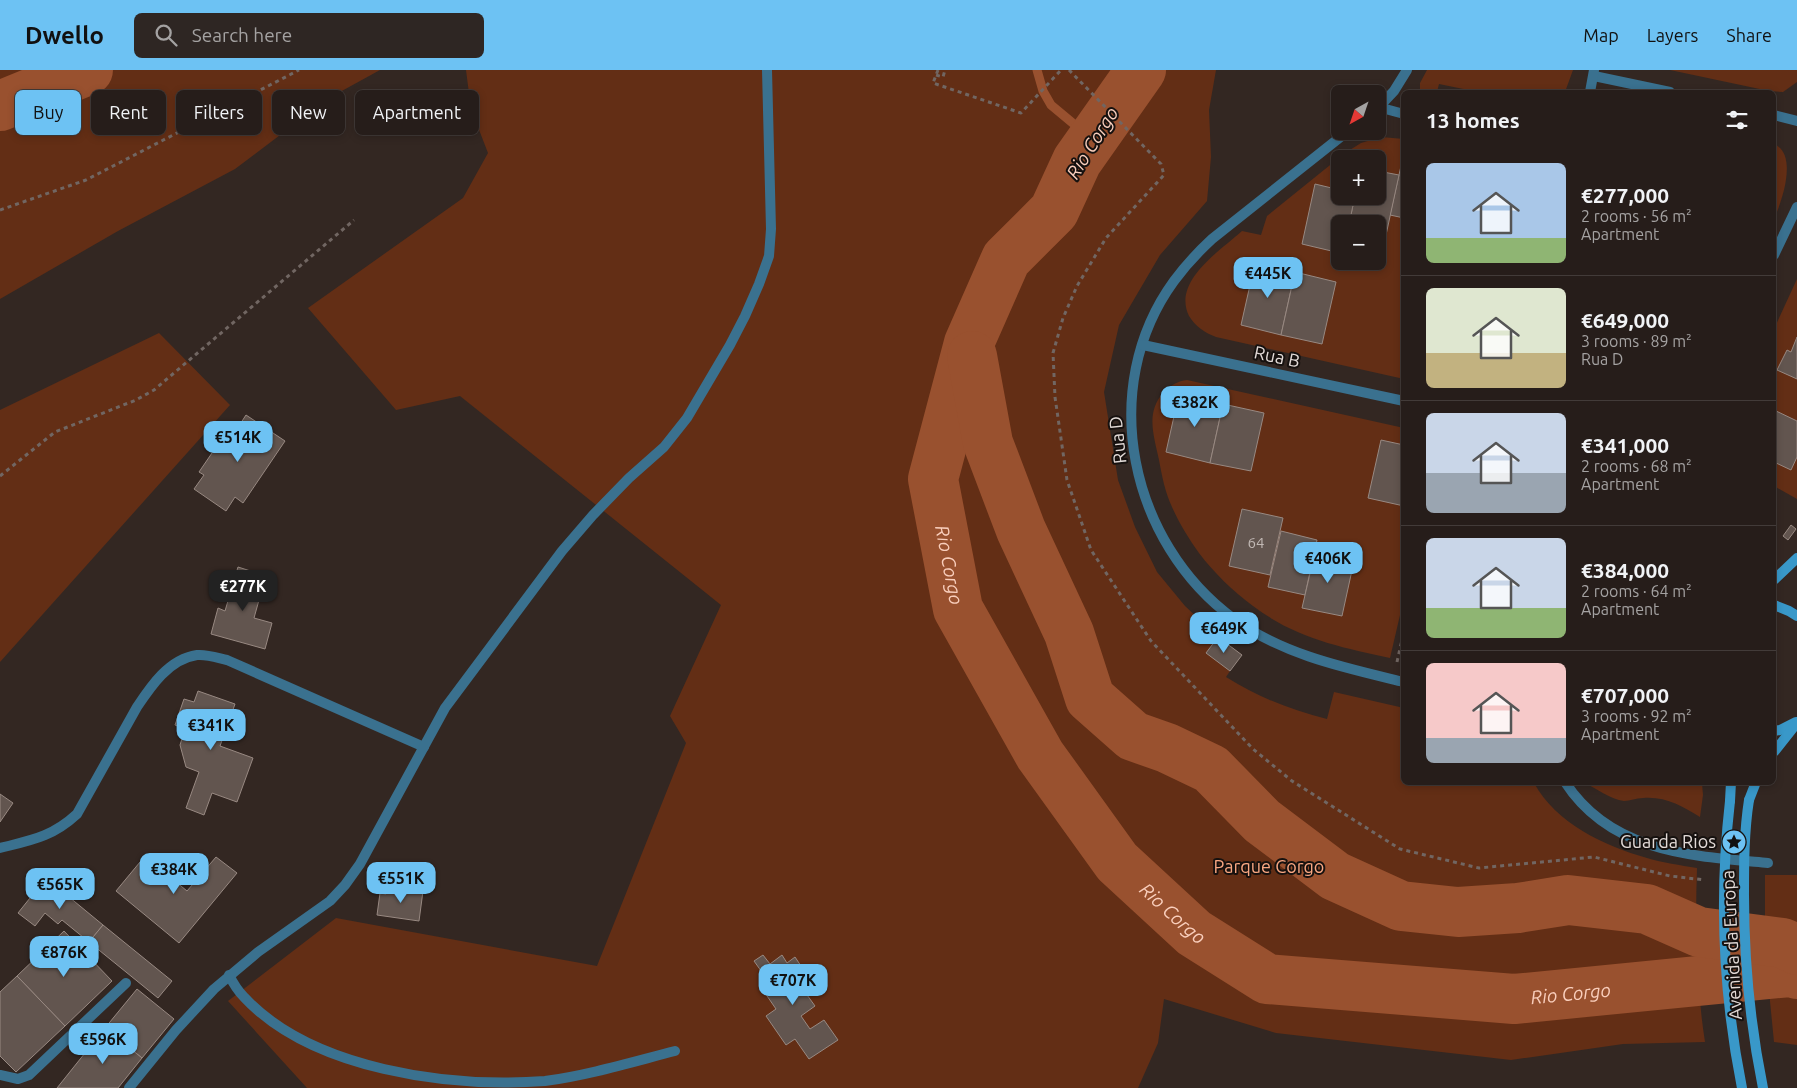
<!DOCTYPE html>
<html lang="en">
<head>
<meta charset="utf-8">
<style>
	:root { --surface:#261d1a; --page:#2e2623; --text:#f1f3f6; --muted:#a4a2a2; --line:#423b39; --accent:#6dc2f3 }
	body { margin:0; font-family:Ubuntu,sans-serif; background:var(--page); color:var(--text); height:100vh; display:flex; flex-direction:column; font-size:19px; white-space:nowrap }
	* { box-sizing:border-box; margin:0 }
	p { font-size:16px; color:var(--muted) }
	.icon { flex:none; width:28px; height:28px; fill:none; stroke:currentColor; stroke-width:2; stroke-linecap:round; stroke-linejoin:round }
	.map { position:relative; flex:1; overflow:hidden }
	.side { position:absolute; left:1401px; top:20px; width:375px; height:695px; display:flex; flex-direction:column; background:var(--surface); border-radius:8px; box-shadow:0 2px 8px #0003,0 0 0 1px var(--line) }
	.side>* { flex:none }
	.hud { position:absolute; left:15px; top:20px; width:475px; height:45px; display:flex; gap:10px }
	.needle { width:32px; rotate:220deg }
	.fabs { position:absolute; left:1331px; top:15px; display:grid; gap:10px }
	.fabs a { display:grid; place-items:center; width:55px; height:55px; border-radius:8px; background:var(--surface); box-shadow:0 2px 8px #0003,0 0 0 1px var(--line); font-size:25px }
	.price { position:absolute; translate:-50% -42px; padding:0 11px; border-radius:10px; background:var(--accent); color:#111; font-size:16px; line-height:32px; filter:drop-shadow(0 1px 2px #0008) }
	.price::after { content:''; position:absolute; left:50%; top:30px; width:15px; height:11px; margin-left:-8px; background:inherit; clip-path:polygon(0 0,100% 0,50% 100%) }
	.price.on { background:#222; color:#fff }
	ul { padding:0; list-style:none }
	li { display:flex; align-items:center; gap:15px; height:125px; padding:0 25px }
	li+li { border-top:1px solid var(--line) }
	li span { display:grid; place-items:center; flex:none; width:140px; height:100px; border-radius:8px; color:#555 }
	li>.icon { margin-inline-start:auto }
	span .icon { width:60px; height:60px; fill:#fffc; stroke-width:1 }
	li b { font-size:21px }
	h2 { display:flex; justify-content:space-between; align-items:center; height:60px; padding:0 25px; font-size:21px }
	.chip { padding:0 18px; border-radius:8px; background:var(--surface); box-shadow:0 2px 8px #0003,0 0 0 1px var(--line); font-size:18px; line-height:45px }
	.chip.on { background:var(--accent); color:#111 }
	header { display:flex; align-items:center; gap:30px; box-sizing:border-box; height:70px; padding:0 25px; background:var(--accent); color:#111 }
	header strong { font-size:24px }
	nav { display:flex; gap:28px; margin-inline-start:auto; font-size:18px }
	.search { width:350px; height:45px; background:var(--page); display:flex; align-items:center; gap:12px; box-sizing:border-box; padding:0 18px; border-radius:8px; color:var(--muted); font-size:19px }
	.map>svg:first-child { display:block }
	.green { fill:#632e15; fill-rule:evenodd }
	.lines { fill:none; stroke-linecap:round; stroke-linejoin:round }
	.stream { stroke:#99512f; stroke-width:9 }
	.river { stroke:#99512f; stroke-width:50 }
	.building { fill:#62554f; stroke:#988982 }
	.path { stroke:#716662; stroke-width:3; stroke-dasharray:4 4; stroke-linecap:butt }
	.lane { stroke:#3a718f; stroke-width:10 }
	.street { stroke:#3a718f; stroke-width:10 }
	.secondary { stroke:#3998c9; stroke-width:10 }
	.secondary-bridge { stroke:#3998c9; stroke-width:10 }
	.labels { text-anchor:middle; stroke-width:4; stroke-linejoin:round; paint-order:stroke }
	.number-label { font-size:15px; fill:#c2b9b5 }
	.street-label { font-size:18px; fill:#e2dad7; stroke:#16110f }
	.poi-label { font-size:18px; fill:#e2dad7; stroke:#16110f; text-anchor:end }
	.park-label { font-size:18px; fill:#f9a782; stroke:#16110f }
	.water-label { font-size:19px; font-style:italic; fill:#f9cebc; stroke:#16110f }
</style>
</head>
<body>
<header>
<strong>Dwello</strong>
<div class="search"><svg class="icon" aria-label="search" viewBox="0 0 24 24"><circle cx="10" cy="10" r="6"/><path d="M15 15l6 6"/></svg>Search here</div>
<nav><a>Map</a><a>Layers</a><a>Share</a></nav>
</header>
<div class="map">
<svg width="1797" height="1018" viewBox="0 0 1797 1018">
	<rect width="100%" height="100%" fill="#332722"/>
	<g class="green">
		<path d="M0,0h380l-51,28 -94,71 -117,62 -118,68z"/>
		<path d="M466,0h750l-7,40 2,47 -4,44 -47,54 -41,70 -15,67 14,88 17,47 22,45 28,34 33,31 -12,16 24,18 -4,6c32,20 65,33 101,42l7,-27 70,16v74l130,1c22,40 70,63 113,75 16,5 33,7 50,10 -2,58 -1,116 8,174l-82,2 -112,16 -235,-27 -112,-34 -6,44 -20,45h-831l-79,-87 108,-83 261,48 89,-223 -16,-27 51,-111 -261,-209 -64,14 -88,-102 155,-110 25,-45 -17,-44z"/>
		<path d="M1427,0h146l-8,22h-87l-39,-8 -2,8h-17v-9z"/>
		<path d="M1670,0h127v12l-14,10 -14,-1z"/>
		<path d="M1381,67l23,2v240l-188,-42c-11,-4 -21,-11 -27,-21 -17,-35 31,-65 53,-85l19,4 6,-19 78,-63 16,-10zM1340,89h38v37h-38zM1340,154h38v37h-38z"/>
		<path d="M1774,74c23,10 10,52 0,75z"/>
		<path d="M1797,209v220l-23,-13v-157z"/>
		<path d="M159,263l71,72 -230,257v-252z"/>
		<path d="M1187,310l217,48v170l-14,60c-50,-11 -95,-20 -137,-52 -20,-15 -39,-33 -54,-53 -10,-14 -20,-30 -27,-46 -7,-15 -10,-31 -13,-47 -5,-24 -14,-48 5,-68 7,-7 14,-11 23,-12z"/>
		<path d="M1585,713h117l1,12 -3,22c-18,-11 -35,-21 -57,-19 -7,0 -13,3 -19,3 -14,-2 -27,-12 -39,-18z"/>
		<path d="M1765,805h32v170l-23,-3 -9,-92z"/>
	</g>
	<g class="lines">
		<path class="stream" d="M1037,0l6,21 8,14 42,35"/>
		<g class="river">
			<path id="s1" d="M1141,0l-64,91 -23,50 -48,48 -37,84 -36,136 25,130 82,146 77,107 77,71 73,46 247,20 276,-27 7,2"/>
			<path d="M0,36l88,-36"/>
			<path d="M972,286l16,87 33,87 48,103 21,65 43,38 34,12 44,21 51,52 73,55 66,30 57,6 60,-4 50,-8 79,9 52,23 84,11 14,7"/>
		</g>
	</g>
	<g class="building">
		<path d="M1403,87l1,1v60l-14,-3z"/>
		<path d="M1378,101l21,4 -13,60 -8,-2v-9h-29l6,-28h23z"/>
		<path d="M1315,114l25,6v6h15l-6,28h-9v29l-38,-9z"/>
		<path d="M1255,193l40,9 -14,63 -40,-10z"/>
		<path d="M1295,202l41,10 -14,62 -41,-9z"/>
		<path d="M1797,267v42l-20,-9 10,-20 4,2z"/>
		<path d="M1179,324l44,10 -13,59 -44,-11z"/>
		<path d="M1223,334l41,9 -13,58 -41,-8z"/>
		<path d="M1774,340l23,11v36l-6,13 -17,-8z"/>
		<path d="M246,345l39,26 -42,62 -8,-6 -9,14 -32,-22 10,-14 -5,-3 28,-41 6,4z"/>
		<path d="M1381,370l23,5v61l-36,-8z"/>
		<path d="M1242,439l41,9 -13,57 -41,-9z"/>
		<path d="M1791,455l5,4 -8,11 -5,-4z"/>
		<path d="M1281,461l36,9 -12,55 -37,-8z"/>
		<path d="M1315,482l39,9 -12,55 -40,-8z"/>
		<path d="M238,497l22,7 -2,6 6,2 -10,36 18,5 -7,26 -54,-15 7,-26 7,3z"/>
		<path d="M1218,567l24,18 -12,16 -24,-18z"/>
		<path d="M198,621l37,13 -15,42 33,12 -16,44 -25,-9 -8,22 -18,-7 13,-36 -13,-5 -6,-22 5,-16 -10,-4 9,-26 10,3z"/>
		<path d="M0,724l13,9 -13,19z"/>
		<path d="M145,786l42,35 29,-34 21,16 -58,70 -63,-52z"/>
		<path d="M46,808l57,47 -14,17 -27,-22 -4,4 -13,-11 -10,13 -17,-13z"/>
		<path d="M388,816l35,5 -4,30 -42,-6 3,-22 6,1z"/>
		<path d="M103,855l69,56 -14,17 -69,-56z"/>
		<path d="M64,861l48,50 -47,45 -48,-50z"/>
		<path d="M763,885l7,9 12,-9 5,8 8,-6 12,18 -10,6 18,25 -14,10 9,13 14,-9 14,20 -29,19 -14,-20 -9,6 -20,-29 10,-7 -11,-16 3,-2 -8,-12 4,-4 -10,-14z"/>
		<path d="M17,906l48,50 -49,46 -16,-16v-64z"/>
		<path d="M137,919l37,30 -32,39 -37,-30z"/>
		<path d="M105,958l37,30 -24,30h-61z"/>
	</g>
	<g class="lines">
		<g class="path">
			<path d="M938,0l-5,13 88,30 40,-43"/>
			<path d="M1069,0l92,94 3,11 -58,63 -29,48 -14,32 -10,35 2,44 12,83 24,70 60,91 102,108 39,32 108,68 79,19 115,-11 76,19 35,4"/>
			<path d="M936,5l7,2 2,-7"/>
			<path d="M0,140l86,-30 213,-110"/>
			<path d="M0,406l55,-44 81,-32 18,-10 200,-170"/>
			<path d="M1397,592l7,-31"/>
		</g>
		<g class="lane">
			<path d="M0,778c32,-8 52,-11 77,-34l60,-107c14,-21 32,-48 60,-52 10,-1 21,3 30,5l197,87"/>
			<path d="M229,905c4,8 9,16 15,22 68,73 205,91 301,84 44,-6 87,-19 130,-30"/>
			<path d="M0,1005l18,4 11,-4 97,-92"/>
		</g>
		<g class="street">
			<path d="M1594,6l76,16"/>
			<path d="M1590,22l4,-22"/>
			<path d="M1378,37l26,7"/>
			<path d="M1378,38l16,-17 13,-21"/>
			<path d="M1774,45l23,6"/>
			<path d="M1348,61l-136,108c-14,13 -27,27 -38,42 -78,107 -44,262 60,338 49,36 112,49 170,63"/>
			<path d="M1774,185l23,-48"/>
			<path d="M1143,275l261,56"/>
			<path d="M1565,712c46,71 127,74 203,81"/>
			<path d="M129,1018l47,-58 38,-41 44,-37 72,-51 15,-16 15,-21 85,-156 117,-157 31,-36 36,-37 35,-31 23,-29 43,-73 15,-29 14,-32 10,-28 2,-27 -4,-159"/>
		</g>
		<g class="secondary">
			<path d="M1774,510l23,-22"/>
			<path d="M1774,535l15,6 8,5"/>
			<path d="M1774,661l6,-1 16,-8"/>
			<path d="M1774,682l23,-29"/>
			<path d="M1749,730l7,-18"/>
			<path d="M1730,731l1,-19"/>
		</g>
		<g class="secondary-bridge">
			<path d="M1749,730c-5,32 -5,64 -5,95 0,65 6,129 19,193"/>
			<path d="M1730,731c-11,96 -7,192 12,287"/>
		</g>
	</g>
	<defs>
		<symbol id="sight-disc" viewBox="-11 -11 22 22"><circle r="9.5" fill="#6dc2f3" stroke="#16110f"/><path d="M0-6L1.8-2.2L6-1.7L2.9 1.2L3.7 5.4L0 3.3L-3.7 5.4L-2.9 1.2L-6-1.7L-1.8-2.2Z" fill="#111"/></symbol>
	</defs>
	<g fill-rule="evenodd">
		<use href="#sight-disc" x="1720" y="758" width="28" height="28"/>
	</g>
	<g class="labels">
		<g class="number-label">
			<text x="1256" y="478">64</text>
		</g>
		<g class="street-label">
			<text transform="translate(1277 287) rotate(12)" y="6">Rua B</text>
			<text transform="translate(1118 370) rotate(-96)" y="6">Rua D</text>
			<text transform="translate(1732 875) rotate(-93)" y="6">Avenida da Europa</text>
		</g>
		<g class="poi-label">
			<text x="1716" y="778">Guarda Rios</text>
		</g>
		<g class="park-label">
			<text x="1269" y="803">Parque Corgo</text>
		</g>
		<g class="water-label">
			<text transform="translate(1092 73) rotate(-58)" y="7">Rio Corgo</text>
			<text dy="7" stroke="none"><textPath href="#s1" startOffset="554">Rio Corgo</textPath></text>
			<text dy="7" stroke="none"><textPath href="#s1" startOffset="974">Rio Corgo</textPath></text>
			<text dy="7" stroke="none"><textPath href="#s1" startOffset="1394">Rio Corgo</textPath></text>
		</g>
	</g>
</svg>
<div class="fabs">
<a><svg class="needle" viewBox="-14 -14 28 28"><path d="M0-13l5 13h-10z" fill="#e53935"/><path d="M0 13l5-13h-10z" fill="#a4a2a2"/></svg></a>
<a>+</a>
<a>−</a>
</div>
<b class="price" style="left:1268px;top:229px">€445K</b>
<b class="price" style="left:1195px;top:358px">€382K</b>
<b class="price" style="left:238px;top:393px">€514K</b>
<b class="price" style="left:1328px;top:514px">€406K</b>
<b class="price on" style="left:243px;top:542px">€277K</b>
<b class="price" style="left:1224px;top:584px">€649K</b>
<b class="price" style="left:211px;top:681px">€341K</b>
<b class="price" style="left:174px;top:825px">€384K</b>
<b class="price" style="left:401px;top:834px">€551K</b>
<b class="price" style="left:60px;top:840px">€565K</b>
<b class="price" style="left:64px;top:908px">€876K</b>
<b class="price" style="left:793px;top:936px">€707K</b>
<b class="price" style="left:103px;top:995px">€596K</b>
<div class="hud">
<a class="chip on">Buy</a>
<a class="chip">Rent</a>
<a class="chip">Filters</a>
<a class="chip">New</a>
<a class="chip">Apartment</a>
</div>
<section class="side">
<h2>13 homes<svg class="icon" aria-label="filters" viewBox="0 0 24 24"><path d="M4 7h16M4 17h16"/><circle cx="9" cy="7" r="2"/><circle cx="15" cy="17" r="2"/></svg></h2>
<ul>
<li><span style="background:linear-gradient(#a9c7e8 75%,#8fb573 0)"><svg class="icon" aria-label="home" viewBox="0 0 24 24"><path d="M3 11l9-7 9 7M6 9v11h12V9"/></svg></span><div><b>€277,000</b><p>2 rooms · 56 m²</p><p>Apartment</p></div></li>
<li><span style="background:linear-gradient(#dfe7d0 65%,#c2b280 0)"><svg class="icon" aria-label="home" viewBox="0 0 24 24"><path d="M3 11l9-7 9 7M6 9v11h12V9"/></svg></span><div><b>€649,000</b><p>3 rooms · 89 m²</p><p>Rua D</p></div></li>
<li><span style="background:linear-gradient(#c9d6e8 60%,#9aa5b1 0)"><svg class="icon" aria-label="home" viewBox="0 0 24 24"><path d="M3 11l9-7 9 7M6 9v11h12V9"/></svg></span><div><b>€341,000</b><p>2 rooms · 68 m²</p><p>Apartment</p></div></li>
<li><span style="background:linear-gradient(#c9d6e8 70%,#8fb573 0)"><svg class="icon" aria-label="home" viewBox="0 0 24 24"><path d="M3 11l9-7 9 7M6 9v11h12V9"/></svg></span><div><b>€384,000</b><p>2 rooms · 64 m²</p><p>Apartment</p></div></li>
<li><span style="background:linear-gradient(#f6c9c9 75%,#9aa5b1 0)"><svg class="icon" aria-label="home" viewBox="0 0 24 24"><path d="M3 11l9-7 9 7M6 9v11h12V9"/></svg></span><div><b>€707,000</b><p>3 rooms · 92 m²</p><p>Apartment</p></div></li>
</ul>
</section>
</div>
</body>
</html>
